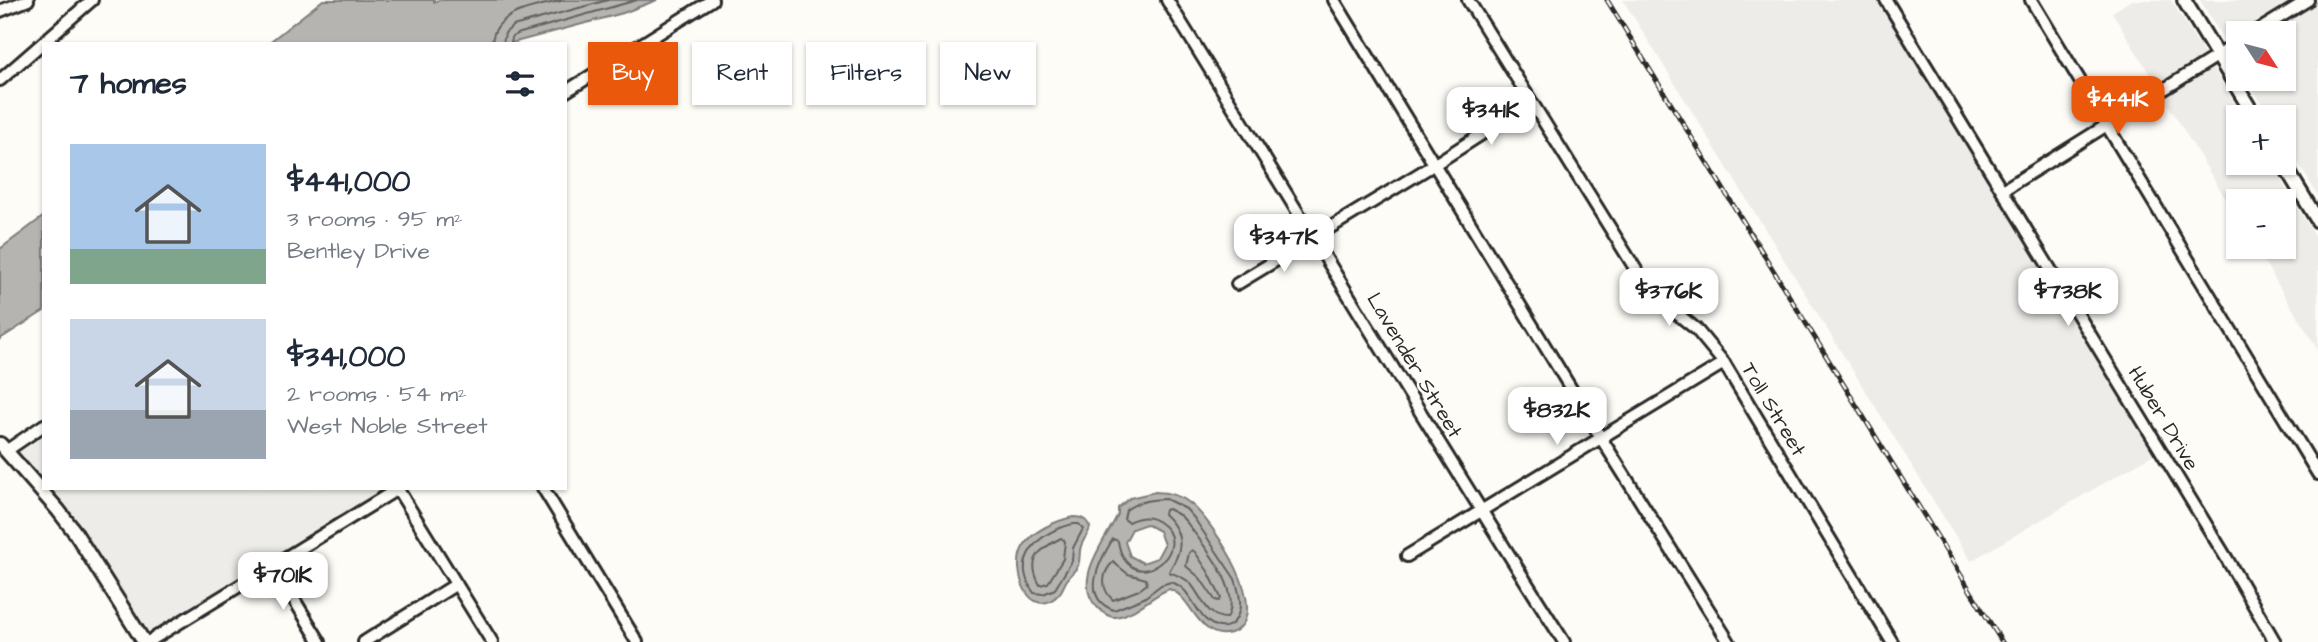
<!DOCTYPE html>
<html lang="en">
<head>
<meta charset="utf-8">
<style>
	:root { --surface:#fff; --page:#f6f6f7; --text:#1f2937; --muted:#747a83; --accent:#ea580c }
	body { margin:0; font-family:"Architects Daughter",sans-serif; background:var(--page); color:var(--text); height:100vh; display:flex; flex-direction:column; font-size:26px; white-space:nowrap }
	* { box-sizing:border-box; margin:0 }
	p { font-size:23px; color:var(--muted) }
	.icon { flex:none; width:38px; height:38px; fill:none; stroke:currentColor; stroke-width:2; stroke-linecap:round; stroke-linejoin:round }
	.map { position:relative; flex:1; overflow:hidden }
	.side { position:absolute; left:42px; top:42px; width:525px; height:448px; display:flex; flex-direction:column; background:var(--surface); border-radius:0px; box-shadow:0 2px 5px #0004 }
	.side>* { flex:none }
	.banner { position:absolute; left:588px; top:42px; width:665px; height:63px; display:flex; gap:14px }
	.needle { width:46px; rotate:126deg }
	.buttons { position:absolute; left:2226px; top:21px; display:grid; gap:14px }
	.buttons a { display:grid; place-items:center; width:70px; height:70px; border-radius:0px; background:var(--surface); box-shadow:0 2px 5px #0004; font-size:35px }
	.price { position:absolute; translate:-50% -60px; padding:0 16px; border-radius:14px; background:#fff; color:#222; font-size:23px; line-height:46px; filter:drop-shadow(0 2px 4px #0008) }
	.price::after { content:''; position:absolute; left:50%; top:42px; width:21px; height:16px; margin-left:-10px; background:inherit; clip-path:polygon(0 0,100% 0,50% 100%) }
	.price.current { background:var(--accent); color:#fff }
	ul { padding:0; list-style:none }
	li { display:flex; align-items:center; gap:21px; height:175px; padding:0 28px }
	li span { display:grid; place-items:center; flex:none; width:196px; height:140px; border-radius:0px; color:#555 }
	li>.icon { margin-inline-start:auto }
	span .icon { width:84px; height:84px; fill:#fffc; stroke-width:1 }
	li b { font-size:30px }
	h2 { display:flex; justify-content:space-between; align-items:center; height:84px; padding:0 28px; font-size:30px }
	.chip { padding:0 24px; border-radius:0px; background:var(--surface); box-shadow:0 2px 5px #0004; font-size:24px; line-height:63px }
	.chip.current { background:var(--accent); color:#fff }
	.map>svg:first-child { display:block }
	.built { fill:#edece8 }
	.water { fill:#b5b4b1; stroke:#7e7d7b; stroke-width:2; fill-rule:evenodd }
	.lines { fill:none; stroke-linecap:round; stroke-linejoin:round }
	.shore { stroke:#626261; stroke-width:2 }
	.minor-casing { stroke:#2b2b2b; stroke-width:16 }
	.major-casing { stroke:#2b2b2b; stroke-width:18 }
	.minor { stroke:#fdfcf7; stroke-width:10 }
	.major { stroke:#fdfcf7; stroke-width:12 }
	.rail-casing { stroke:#2b2b2b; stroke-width:5 }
	.rail { stroke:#fdfcf7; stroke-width:2.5; stroke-dasharray:8; stroke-linecap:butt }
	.labels { text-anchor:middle; stroke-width:5; stroke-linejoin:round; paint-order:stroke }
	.street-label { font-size:21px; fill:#2b2b2b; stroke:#fdfcf7 }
</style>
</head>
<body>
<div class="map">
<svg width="2318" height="642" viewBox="0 0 2318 642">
	<rect width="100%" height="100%" fill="#fdfcf7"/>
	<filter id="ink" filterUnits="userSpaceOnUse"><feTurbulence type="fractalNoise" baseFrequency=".0143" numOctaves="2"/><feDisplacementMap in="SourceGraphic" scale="14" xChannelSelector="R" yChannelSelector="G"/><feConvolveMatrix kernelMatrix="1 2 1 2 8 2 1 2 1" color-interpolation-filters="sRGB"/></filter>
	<g filter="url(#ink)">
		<g class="built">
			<path d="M1623,0h263l273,451 -188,110z"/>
			<path d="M2132,0h39l72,117h-5v46h32l48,78v109l-63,-103h29v-46h-46v18l-126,-207z"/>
			<path d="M2200,0h118v196l-34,-57v-22h-14l-23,-38h37v-46h-46v31z"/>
			<path d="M44,427v61h353l-249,154 -57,-86 -85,-105z"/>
		</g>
		<g class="water">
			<path d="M323,0h111v2l6,-2h217l-34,13 -115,31h-241z"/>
			<path d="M44,216v95l-44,28v-90z"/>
			<path d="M1155,492c14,0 25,3 36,12 21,17 86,111 40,129 -33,9 -38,-37 -62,-44 -17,6 -31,24 -53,28 -7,1 -13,-4 -18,-9 -28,-27 8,-68 20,-94v-6l12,-10zM1146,524l13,7 5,14 -7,13 -14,5 -13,-7 -5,-14 7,-13z"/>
			<path d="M1073,517c9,0 13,2 17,10 -1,8 -7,12 -9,19 -2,6 -1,11 -2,16 -1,7 -8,12 -12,18 -3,4 -4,10 -8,14 -29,30 -49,-24 -36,-47 9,-16 32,-26 50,-30z"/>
		</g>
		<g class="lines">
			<g class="shore">
				<path d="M492,44c1,-34 46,-37 72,-44"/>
				<path d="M503,44l2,-11 8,-7 95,-26"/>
				<path d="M511,44l1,-7 5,-3 120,-34"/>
				<path d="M1166,499l20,10 8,9 41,61c3,9 6,18 5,27 -3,22 -19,28 -35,13 -8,-8 -12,-19 -20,-28 -4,-5 -8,-7 -14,-9l-10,3 -17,13 -30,12c-35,-12 -14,-50 -1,-71l5,2c10,62 82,8 41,-19 -10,-7 -20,-5 -31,0l-4,-3 2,-9c12,-9 25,-11 40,-11z"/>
				<path d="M1168,509l13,7 7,8c16,23 55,65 39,94 -20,1 -26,-23 -37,-35 -6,-6 -14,-8 -21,-11 2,-6 6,-10 8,-16 7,-17 -1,-31 -13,-42l1,-4z"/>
				<path d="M1073,524h6l4,5 -10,19 -1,13 -17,28 -12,5 -9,-1c-25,-35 6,-61 39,-69z"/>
				<path d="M1061,538l4,3 -2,18 -15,24 -8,2c-14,-25 -1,-36 21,-47z"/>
				<path d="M1192,550l3,2 14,21 12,25 -2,3 -4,-1 -15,-22 -14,-12 3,-13z"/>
				<path d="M1113,562l15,12 18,5 1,5 -8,6 -26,10c-13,-12 -11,-27 0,-38z"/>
			</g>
			<defs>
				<g id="minor">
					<path d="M1167,0c133,214 262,430 397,642"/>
					<path d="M1334,0l267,438 128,204"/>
					<path d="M1468,0l170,273 16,22 42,34 28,34 168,279"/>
					<path d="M1886,0l341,559 48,83"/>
					<path d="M2031,0l287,474"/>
					<path d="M0,11l28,-11"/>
					<path d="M2254,33l54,-33"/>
					<path d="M0,80l92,-80"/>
					<path d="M565,92l147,-92"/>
					<path d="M2003,190l235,-147"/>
					<path d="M1237,284l198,-120 95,-61"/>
					<path d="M6,451l38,-26"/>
					<path d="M397,488l95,154"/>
					<path d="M543,488l94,154"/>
					<path d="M1407,556l317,-193"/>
					<path d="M273,565l47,77"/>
					<path d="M148,642l251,-154"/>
					<path d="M364,642l91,-57"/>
				</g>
				<g id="major">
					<path d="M2184,0l71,117"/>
					<path d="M2283,163l35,58"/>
					<path d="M0,444l58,66 16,21 70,111"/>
				</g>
			</defs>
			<use href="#minor" class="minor-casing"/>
			<use href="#major" class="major-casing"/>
			<use href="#minor" class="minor"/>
			<use href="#major" class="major"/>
			<defs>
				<path id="rail" d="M1607,0l395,642"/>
			</defs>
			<use href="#rail" class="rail-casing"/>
			<use href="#rail" class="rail"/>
		</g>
	</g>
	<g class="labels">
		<g class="street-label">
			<text transform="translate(1415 365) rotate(59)" y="7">Lavender Street</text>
			<text transform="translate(1774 409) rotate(59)" y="7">Toll Street</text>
			<text transform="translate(2164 418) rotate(59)" y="7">Huber Drive</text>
		</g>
	</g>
</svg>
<div class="buttons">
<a><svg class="needle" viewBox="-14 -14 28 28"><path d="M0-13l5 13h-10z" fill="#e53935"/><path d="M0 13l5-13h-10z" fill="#747a83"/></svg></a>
<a>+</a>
<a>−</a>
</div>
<b class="price current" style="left:2118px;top:136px">$441K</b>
<b class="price" style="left:1491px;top:147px">$341K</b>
<b class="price" style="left:1284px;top:274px">$347K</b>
<b class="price" style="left:1669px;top:328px">$376K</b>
<b class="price" style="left:2068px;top:328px">$738K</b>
<b class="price" style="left:1557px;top:447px">$832K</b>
<b class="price" style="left:283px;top:612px">$701K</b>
<div class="banner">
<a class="chip current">Buy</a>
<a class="chip">Rent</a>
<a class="chip">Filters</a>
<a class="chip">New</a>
</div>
<section class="side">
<h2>7 homes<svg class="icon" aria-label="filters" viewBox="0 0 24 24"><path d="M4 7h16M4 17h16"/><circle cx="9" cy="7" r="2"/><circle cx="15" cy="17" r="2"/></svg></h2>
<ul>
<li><span style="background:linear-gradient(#a9c7e8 75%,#7fa58c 0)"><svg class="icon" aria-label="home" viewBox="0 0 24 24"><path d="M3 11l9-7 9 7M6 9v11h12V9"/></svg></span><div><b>$441,000</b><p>3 rooms · 95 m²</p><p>Bentley Drive</p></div></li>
<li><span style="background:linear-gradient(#c9d6e8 65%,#9aa5b1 0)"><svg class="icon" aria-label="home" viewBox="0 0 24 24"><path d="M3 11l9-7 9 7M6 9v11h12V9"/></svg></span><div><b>$341,000</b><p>2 rooms · 54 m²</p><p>West Noble Street</p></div></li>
</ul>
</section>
</div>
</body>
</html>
